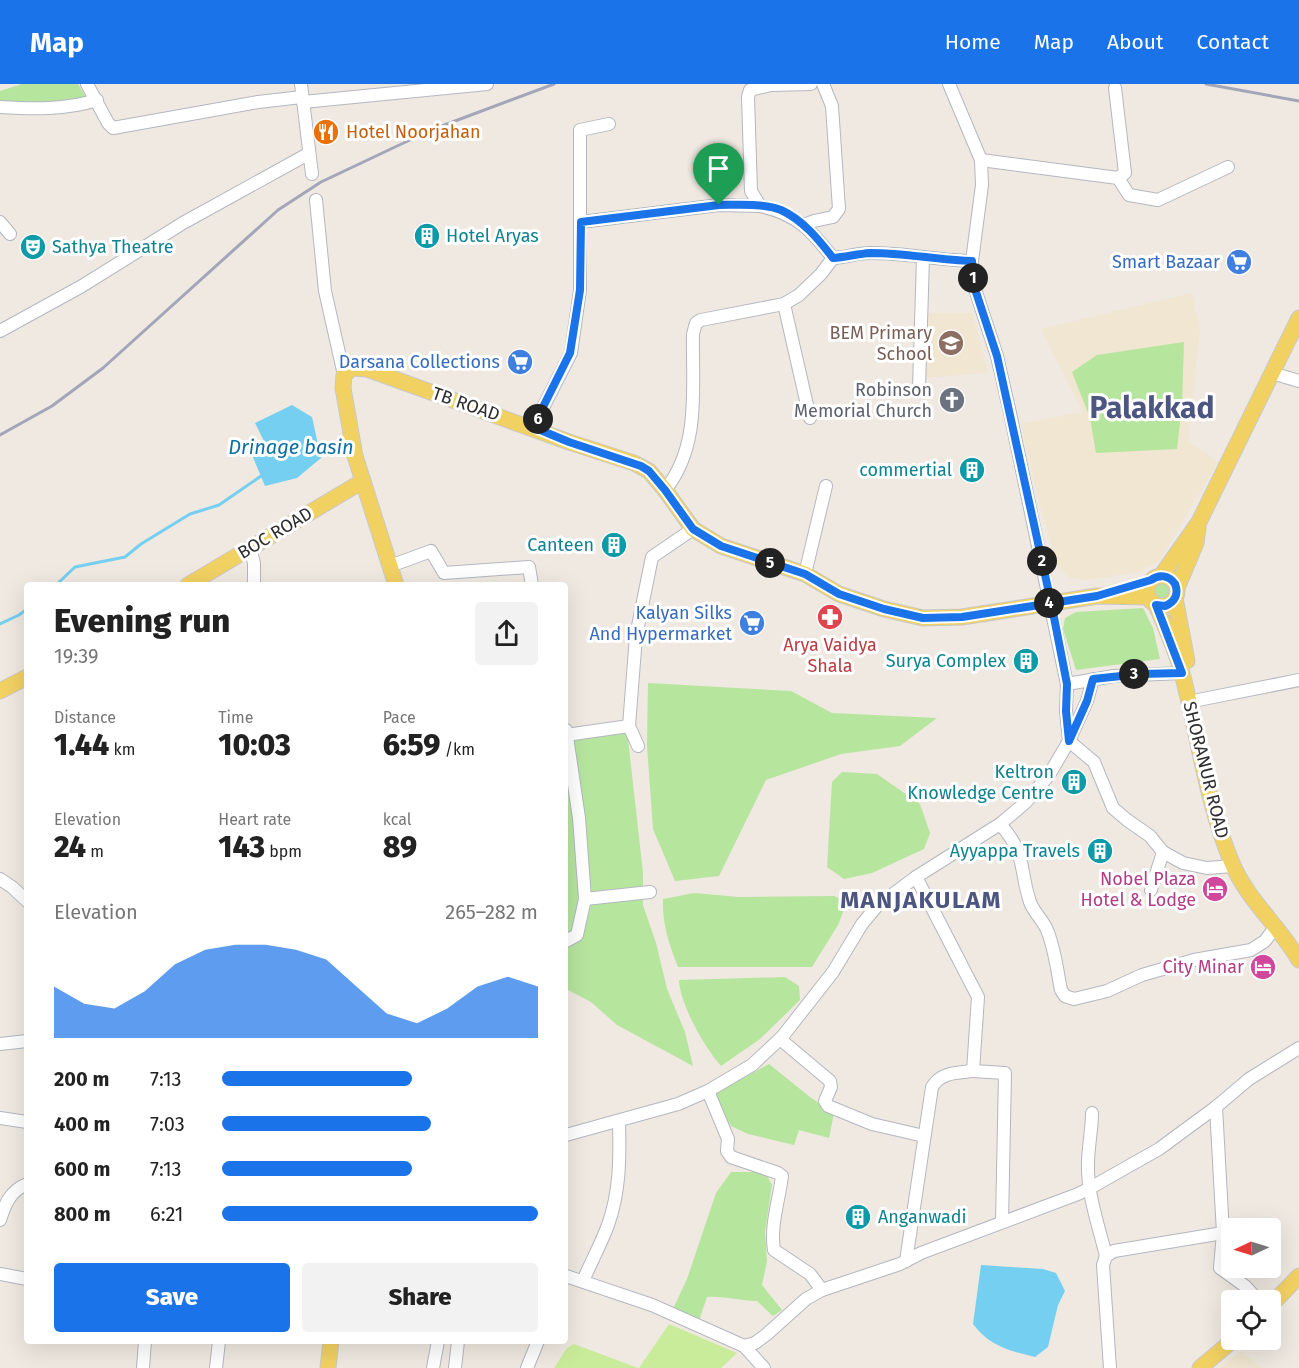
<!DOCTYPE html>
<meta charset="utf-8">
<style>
:root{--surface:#fff;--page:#f2f2f2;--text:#222;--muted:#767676;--accent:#1a73e8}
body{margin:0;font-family:"Fira Sans",sans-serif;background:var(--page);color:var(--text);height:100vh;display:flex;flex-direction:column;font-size:22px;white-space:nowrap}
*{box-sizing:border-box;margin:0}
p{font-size:20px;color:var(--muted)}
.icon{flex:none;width:33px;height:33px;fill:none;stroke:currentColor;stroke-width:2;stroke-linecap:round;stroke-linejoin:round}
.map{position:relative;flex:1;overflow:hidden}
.panel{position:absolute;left:24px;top:498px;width:544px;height:762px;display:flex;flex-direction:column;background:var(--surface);border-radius:6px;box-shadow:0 6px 24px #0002}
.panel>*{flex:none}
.needle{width:39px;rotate:266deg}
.buttons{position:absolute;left:1221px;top:1134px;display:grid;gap:12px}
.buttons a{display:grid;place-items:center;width:60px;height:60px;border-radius:6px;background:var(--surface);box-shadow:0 6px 24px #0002;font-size:30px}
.pin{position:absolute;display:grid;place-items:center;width:51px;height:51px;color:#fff;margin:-62px -26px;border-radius:50% 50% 50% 0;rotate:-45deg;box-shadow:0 0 6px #0007}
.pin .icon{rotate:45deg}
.km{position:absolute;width:30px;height:30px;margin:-15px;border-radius:50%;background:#222;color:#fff;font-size:16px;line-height:30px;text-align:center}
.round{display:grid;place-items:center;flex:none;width:63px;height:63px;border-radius:6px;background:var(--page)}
.summary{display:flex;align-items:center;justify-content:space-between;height:102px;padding:0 30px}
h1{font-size:33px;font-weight:800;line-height:45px}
.figures{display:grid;grid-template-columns:repeat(3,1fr);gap:9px;height:102px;padding:6px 30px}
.figures div{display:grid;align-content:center}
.figures b{font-size:30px;font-weight:800}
.figures small{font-size:16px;font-weight:400}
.figures p{font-size:16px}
.chart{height:168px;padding:12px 30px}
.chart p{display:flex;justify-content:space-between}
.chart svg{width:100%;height:108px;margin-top:6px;fill:var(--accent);opacity:.7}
.button{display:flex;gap:12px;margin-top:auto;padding:12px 30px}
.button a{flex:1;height:69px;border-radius:6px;background:var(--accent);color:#fff;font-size:24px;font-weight:800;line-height:69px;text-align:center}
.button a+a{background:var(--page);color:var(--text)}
ul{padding:0 30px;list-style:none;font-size:20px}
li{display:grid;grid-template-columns:96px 72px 1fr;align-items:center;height:45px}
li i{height:15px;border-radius:8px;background:var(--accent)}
header{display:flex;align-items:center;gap:36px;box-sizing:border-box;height:84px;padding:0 30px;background:var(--accent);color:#fff}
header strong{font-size:28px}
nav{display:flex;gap:33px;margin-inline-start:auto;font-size:21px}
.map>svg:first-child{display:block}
</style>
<header>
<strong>Map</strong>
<nav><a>Home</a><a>Map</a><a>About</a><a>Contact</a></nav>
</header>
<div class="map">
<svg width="1299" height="1284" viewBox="0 0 1299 1284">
<rect width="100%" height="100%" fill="#efe9e1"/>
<g fill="#f0e6d1">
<polygon points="1192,209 1200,246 1188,357 1218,378 1159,477 1139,488 1086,496 1070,494 1058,482 1040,422 1021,340 1083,328 1041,245"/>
<polygon points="922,229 972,229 988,289 922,294"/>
<polygon points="1241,1267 1262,1284 1219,1284"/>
</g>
<g fill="#b6e59e">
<polygon points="22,0 78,0 87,15 40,20 20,18 0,19 0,7"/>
<polygon points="1184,258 1182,321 1177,365 1096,369 1090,334 1072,288 1097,271"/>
<circle cx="1162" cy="507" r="9"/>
<polygon points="1143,524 1153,544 1160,575 1076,586 1063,545 1065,534 1076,528"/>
<polygon points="648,599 791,607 832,629 937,634 900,662 841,670 766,696 719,792 675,797 653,745 647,662"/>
<polygon points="627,646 643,789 643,821 656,859 667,905 685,948 693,982 617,941 591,918 566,905 566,647"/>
<polygon points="842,688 877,690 920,720 930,749 924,765 872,789 844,795 827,783 832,698"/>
<path d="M 694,809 L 739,813 L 834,812 L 847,818 L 838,841 L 812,883 L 678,883 C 669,860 662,840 663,815 Z"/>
<path d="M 785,893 L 799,902 L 800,916 L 760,955 L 721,982 C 705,964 680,921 679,896 Z"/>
<polygon points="769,980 810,1013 834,1029 829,1054 799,1046 794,1061 748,1050 731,1042 713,1010"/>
<path d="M 731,1088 L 765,1088 L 772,1101 L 765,1148 L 767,1177 L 762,1201 L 782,1226 L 773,1232 L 757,1217 C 740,1217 724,1212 707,1213 L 699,1237 L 673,1225 L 687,1195 L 716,1109 Z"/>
</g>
<g fill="#c9ec9a">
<polygon points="669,1240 737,1269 721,1284 639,1284"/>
<polygon points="574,1260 638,1284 554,1284 567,1264"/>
</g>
<g fill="#75cff0">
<polygon points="292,321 312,333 321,374 297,394 265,402 252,371 264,357 255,339"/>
<path d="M 981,1181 L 1043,1185 L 1056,1189 L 1065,1207 L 1058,1221 L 1048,1263 L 1035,1273 C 1010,1267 989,1262 973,1240 Z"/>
</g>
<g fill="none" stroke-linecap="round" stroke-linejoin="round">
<g stroke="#75cff0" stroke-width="3">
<polyline points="56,501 75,483 125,473 141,460 190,430 219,421 261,392"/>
<polyline points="0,540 19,531 27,525"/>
</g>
<g stroke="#b4b7c1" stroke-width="14">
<g id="minor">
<polyline points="87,0 108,39 113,44 258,18 302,13"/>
<polyline points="301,0 312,90"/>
<path d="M 811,0 L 771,1 L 750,6 L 748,13 L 751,107 L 760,122 C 797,130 811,146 833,174"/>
<polyline points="949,0 981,76 982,101 972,177 973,199 997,272 1010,329 1067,600 1066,627 1069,657 1094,678 1113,724 1127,736 1150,752 1163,768 1183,779 1207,784 1233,782"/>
<polyline points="1115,4 1125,89 1118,94"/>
<polyline points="303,18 487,0"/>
<path d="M 0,23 C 33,25 65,26 97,16"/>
<polyline points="981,76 1118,94 1129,111 1158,116 1228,83"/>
<polyline points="316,116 325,207 344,291"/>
<polyline points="0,138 10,150"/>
<polyline points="581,138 719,121 760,122"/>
<polyline points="804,141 814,137 833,133 839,125 832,22 823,0"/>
<polyline points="784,220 810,334"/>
<polyline points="0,247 82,202 183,139 308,70"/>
<polyline points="1272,289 1299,297"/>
<polyline points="919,303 923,174"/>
<polyline points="533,343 571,269 580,206 580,46 609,40"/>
<path d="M 665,406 C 701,362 692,303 693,250 L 696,239 L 701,236 L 784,220 L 799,211 L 821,190 L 833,174 C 846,173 858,169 870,169 C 905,169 938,176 972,177"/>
<polyline points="250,464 254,479 254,501"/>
<polyline points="390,482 431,467 444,489 529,483 532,501"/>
<polyline points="805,490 826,402"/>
<polyline points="1067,600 1114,592 1182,589"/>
<polyline points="1188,618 1299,596"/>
<polyline points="566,646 579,734 585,815 577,851 566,857"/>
<polyline points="566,651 629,642"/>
<polyline points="638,662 629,642 636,552 652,473 693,445"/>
<path d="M 1000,740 C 1027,770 1019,785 1030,818 C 1034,829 1043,836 1047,846 C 1055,865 1057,886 1061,906 L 1065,912 L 1074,915 L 1107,907 L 1142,891 L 1194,876 L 1251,866 L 1265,857 L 1276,842"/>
<polyline points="916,793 978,913 973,987 1005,989 1002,1138"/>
<polyline points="0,795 12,803 27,817"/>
<polyline points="1151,806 1163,768"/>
<polyline points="585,815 650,808"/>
<polyline points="780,955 830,997 831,1003 825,1017 828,1022 872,1040 924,1052"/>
<polyline points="0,960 27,957"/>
<path d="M 708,1007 L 728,1055 L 727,1067 L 731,1073 L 778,1089 L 782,1092 C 779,1117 770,1141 774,1166 L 810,1190 L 822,1206"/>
<path d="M 1092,1029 C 1092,1046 1088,1063 1088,1080 C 1087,1110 1099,1143 1106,1172"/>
<polyline points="0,1034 27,1038"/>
<polyline points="566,1051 678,1020 708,1007 752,981 782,953 833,888 862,840 877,822 916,793 1000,740 1025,719 1049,691 1069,657 1087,617 1093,595"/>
<path d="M 0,1136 C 5,1120 10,1107 27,1100"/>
<polyline points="1223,1149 1220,1184 1245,1202 1258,1216"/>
<path d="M 906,1177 L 932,1003 C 941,988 957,989 973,987"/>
<polyline points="0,1190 27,1195"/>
<polyline points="566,1192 652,1221 744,1262"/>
<path d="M 583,1197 C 591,1178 601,1160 608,1141 C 620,1108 620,1073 619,1038"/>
<polyline points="143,1284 145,1257"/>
<polyline points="216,1284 219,1257"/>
<polyline points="433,1284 438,1257"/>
<polyline points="455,1284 458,1257"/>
<polyline points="527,1284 538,1257"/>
<polyline points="764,1284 744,1262 755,1259 767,1250 806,1215 822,1206 900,1180 921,1169 1078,1110 1090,1104 1159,1065 1216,1023 1249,995 1299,964"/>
<polyline points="1110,1284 1103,1181 1106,1172 1114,1167 1223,1149 1216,1023"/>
</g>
</g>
<g stroke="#c9c9c9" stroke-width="17">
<g id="major">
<circle cx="1162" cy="507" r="15"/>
<polyline points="1161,492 1199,438 1299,234"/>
<polyline points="188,501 363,397"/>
<polyline points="396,501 355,372 343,304 344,291 352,284 367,285 569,358 634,379 649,387 665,406 693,445 721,462 805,490 839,510 884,525 923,534 962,533 1097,512 1148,513"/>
<polyline points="1177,504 1196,459 1198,444"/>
<polyline points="1175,514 1187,577"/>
<path d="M 1156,521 C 1166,544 1176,566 1182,589 C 1198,650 1207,721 1232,779 C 1246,814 1280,843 1299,876"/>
<polyline points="0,607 27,593"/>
<polyline points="1270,1222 1299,1192"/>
<polyline points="328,1284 331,1257"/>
<polyline points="1200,1284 1233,1256"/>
</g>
</g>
<use href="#minor" stroke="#fff" stroke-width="12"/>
<use href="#major" stroke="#f2d163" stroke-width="15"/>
<g stroke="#a3a6b8" stroke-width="3">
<polyline points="1206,0 1299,17"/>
<polyline points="0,351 52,322 103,284 278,126 321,98 431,46 554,0"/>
</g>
</g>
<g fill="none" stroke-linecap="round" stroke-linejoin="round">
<g stroke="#fff" stroke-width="12">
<path id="route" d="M 719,121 C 738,121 763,119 781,126 C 803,136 819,156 833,174 C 845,173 858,170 870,169 C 905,169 938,176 972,177 L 973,199 L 997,272 L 1051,518 L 1067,600 L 1066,627 L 1069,657 L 1087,617 L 1093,595 L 1140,590 L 1182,589 L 1156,521 L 1165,522 C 1175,518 1179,510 1175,500 C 1169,491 1159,490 1151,496 L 1097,512 L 962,533 L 923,534 L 884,525 L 839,510 L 805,490 L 721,462 L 693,445 L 665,406 L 649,387 L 641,382 L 569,358 L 533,343 L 570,269 L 580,206 L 581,138 L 719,121"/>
</g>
<use href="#route" stroke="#1a73e8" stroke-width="8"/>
</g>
<defs>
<g id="restaurant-disc" transform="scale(1.35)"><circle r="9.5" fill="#e8710a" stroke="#fff"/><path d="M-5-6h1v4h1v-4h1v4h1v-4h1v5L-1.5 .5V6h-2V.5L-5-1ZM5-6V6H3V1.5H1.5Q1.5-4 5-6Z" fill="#fff"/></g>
<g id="building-disc" transform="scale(1.35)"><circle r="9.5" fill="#0f9aa8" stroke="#fff"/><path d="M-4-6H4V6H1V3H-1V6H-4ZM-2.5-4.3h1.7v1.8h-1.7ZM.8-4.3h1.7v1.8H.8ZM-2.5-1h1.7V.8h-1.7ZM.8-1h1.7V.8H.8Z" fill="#fff"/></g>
<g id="theatre-disc" transform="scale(1.35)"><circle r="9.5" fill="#0f9aa8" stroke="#fff"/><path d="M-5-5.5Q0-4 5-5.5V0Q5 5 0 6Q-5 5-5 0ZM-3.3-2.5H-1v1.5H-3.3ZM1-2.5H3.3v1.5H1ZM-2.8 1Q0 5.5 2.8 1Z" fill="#fff"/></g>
<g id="supermarket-disc" transform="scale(1.35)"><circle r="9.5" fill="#3f7fe0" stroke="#fff"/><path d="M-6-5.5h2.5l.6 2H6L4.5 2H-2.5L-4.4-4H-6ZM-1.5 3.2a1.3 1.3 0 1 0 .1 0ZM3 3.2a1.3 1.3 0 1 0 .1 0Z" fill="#fff"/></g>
<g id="school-disc" transform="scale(1.35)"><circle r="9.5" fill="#8d6e63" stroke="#fff"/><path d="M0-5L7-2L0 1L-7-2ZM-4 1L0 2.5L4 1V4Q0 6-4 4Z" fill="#fff"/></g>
<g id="church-disc" transform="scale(1.35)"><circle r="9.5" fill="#6b7280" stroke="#fff"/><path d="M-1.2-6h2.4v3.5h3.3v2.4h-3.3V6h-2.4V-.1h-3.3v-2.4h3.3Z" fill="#fff"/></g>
<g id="pharmacy-disc" transform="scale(1.35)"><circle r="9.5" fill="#e0444e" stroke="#fff"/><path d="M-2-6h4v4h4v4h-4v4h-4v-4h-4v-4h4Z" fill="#fff"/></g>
<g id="hotel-disc" transform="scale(1.35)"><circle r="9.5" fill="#d1479c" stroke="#fff"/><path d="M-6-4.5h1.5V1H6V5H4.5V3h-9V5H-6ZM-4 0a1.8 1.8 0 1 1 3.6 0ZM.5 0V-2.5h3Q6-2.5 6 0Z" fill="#fff"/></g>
</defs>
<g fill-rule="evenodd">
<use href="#restaurant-disc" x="326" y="48"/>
<use href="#building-disc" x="427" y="152"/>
<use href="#theatre-disc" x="33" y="163"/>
<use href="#supermarket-disc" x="1239" y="178"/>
<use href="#school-disc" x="951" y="259"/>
<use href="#supermarket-disc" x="520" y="278"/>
<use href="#church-disc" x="952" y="316"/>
<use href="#building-disc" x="972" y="386"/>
<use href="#building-disc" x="614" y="461"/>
<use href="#pharmacy-disc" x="830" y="533"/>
<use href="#supermarket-disc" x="752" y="539"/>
<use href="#building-disc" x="1026" y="577"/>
<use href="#building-disc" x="1074" y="698"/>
<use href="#building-disc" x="1100" y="767"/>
<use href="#hotel-disc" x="1215" y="805"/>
<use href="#hotel-disc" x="1263" y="883"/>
<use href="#building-disc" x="858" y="1133"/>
</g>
<g text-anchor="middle" stroke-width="6" stroke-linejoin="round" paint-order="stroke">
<g font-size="18" fill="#c56008" stroke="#fff" text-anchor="start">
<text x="346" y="54">Hotel Noorjahan</text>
</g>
<g font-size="18" fill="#0d838f" stroke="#fff" text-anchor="end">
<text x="446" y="158" text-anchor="start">Hotel Aryas</text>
<text x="52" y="169" text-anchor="start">Sathya Theatre</text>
<text x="952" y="392">commertial</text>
<text x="594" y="467">Canteen</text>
<text x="1006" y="583">Surya Complex</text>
<text x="1054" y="694">Keltron<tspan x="1054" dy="21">Knowledge Centre</tspan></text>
<text x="1080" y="773">Ayyappa Travels</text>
<text x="878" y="1139" text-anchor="start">Anganwadi</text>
</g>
<g font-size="18" fill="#366cbe" stroke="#fff" text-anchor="end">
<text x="1220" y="184">Smart Bazaar</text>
<text x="500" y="284">Darsana Collections</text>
<text x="732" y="535">Kalyan Silks<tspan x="732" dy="21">And Hypermarket</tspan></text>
</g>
<g font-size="18" fill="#785e54" stroke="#fff" text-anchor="end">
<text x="932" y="255">BEM Primary<tspan x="932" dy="21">School</tspan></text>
</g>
<g font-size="18" fill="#5b616d" stroke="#fff" text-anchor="end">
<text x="932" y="312">Robinson<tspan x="932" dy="21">Memorial Church</tspan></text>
</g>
<g font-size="18" fill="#2e2e2e" stroke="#fff">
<text transform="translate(466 320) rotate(19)" y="6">TB ROAD</text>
<text transform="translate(275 449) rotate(-31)" y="6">BOC ROAD</text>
<text transform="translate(1206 686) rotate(76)" y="6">SHORANUR ROAD</text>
</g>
<g font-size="18" fill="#be3a42" stroke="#fff">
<text x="830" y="567">Arya Vaidya<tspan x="830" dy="21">Shala</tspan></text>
</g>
<g font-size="18" fill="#b23c85" stroke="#fff" text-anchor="end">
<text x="1196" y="801">Nobel Plaza<tspan x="1196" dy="21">Hotel &amp; Lodge</tspan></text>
<text x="1244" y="889">City Minar</text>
</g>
<g font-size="20" font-style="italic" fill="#0d6fa3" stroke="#fff">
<text x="291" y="370">Drinage basin</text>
</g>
<g font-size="24" font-weight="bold" letter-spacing="1.5" fill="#4d5680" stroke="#fff">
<text x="921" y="824">MANJAKULAM</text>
</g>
<g font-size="30" font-weight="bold" fill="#4d5680" stroke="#fff">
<text x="1152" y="334">Palakkad</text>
</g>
</g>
</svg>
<div class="buttons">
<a><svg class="needle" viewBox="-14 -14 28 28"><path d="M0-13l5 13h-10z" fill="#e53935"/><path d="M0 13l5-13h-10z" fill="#767676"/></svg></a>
<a><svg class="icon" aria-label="locate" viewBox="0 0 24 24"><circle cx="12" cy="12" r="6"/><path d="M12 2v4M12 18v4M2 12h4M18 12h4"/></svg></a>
</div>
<div class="pin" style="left:719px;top:121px;background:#1e9e55"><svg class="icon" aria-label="arrive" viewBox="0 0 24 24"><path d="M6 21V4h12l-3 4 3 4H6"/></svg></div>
<b class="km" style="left:973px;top:194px">1</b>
<b class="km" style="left:1042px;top:477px">2</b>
<b class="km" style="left:1134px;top:590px">3</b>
<b class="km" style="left:1049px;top:519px">4</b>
<b class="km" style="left:770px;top:479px">5</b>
<b class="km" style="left:538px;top:335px">6</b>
<section class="panel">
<div class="summary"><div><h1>Evening run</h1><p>19:39</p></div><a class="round"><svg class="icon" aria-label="share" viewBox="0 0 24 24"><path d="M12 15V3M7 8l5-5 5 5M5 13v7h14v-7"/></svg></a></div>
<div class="figures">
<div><p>Distance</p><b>1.44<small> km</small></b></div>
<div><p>Time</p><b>10:03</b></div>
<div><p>Pace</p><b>6:59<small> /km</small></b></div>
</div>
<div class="figures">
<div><p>Elevation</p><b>24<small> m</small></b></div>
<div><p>Heart rate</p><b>143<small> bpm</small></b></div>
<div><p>kcal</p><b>89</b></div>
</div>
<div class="chart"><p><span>Elevation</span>265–282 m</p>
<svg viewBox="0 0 160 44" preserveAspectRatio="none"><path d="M0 44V23L10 30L20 32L30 25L40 14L50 8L60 6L70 6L80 8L90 12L100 23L110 34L120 38L130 32L140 23L150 19L160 23V44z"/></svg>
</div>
<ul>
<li><b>200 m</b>7:13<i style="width:60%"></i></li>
<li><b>400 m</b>7:03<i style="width:66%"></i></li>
<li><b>600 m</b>7:13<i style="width:60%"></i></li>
<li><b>800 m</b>6:21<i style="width:100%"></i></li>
</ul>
<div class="button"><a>Save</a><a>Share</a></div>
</section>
</div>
